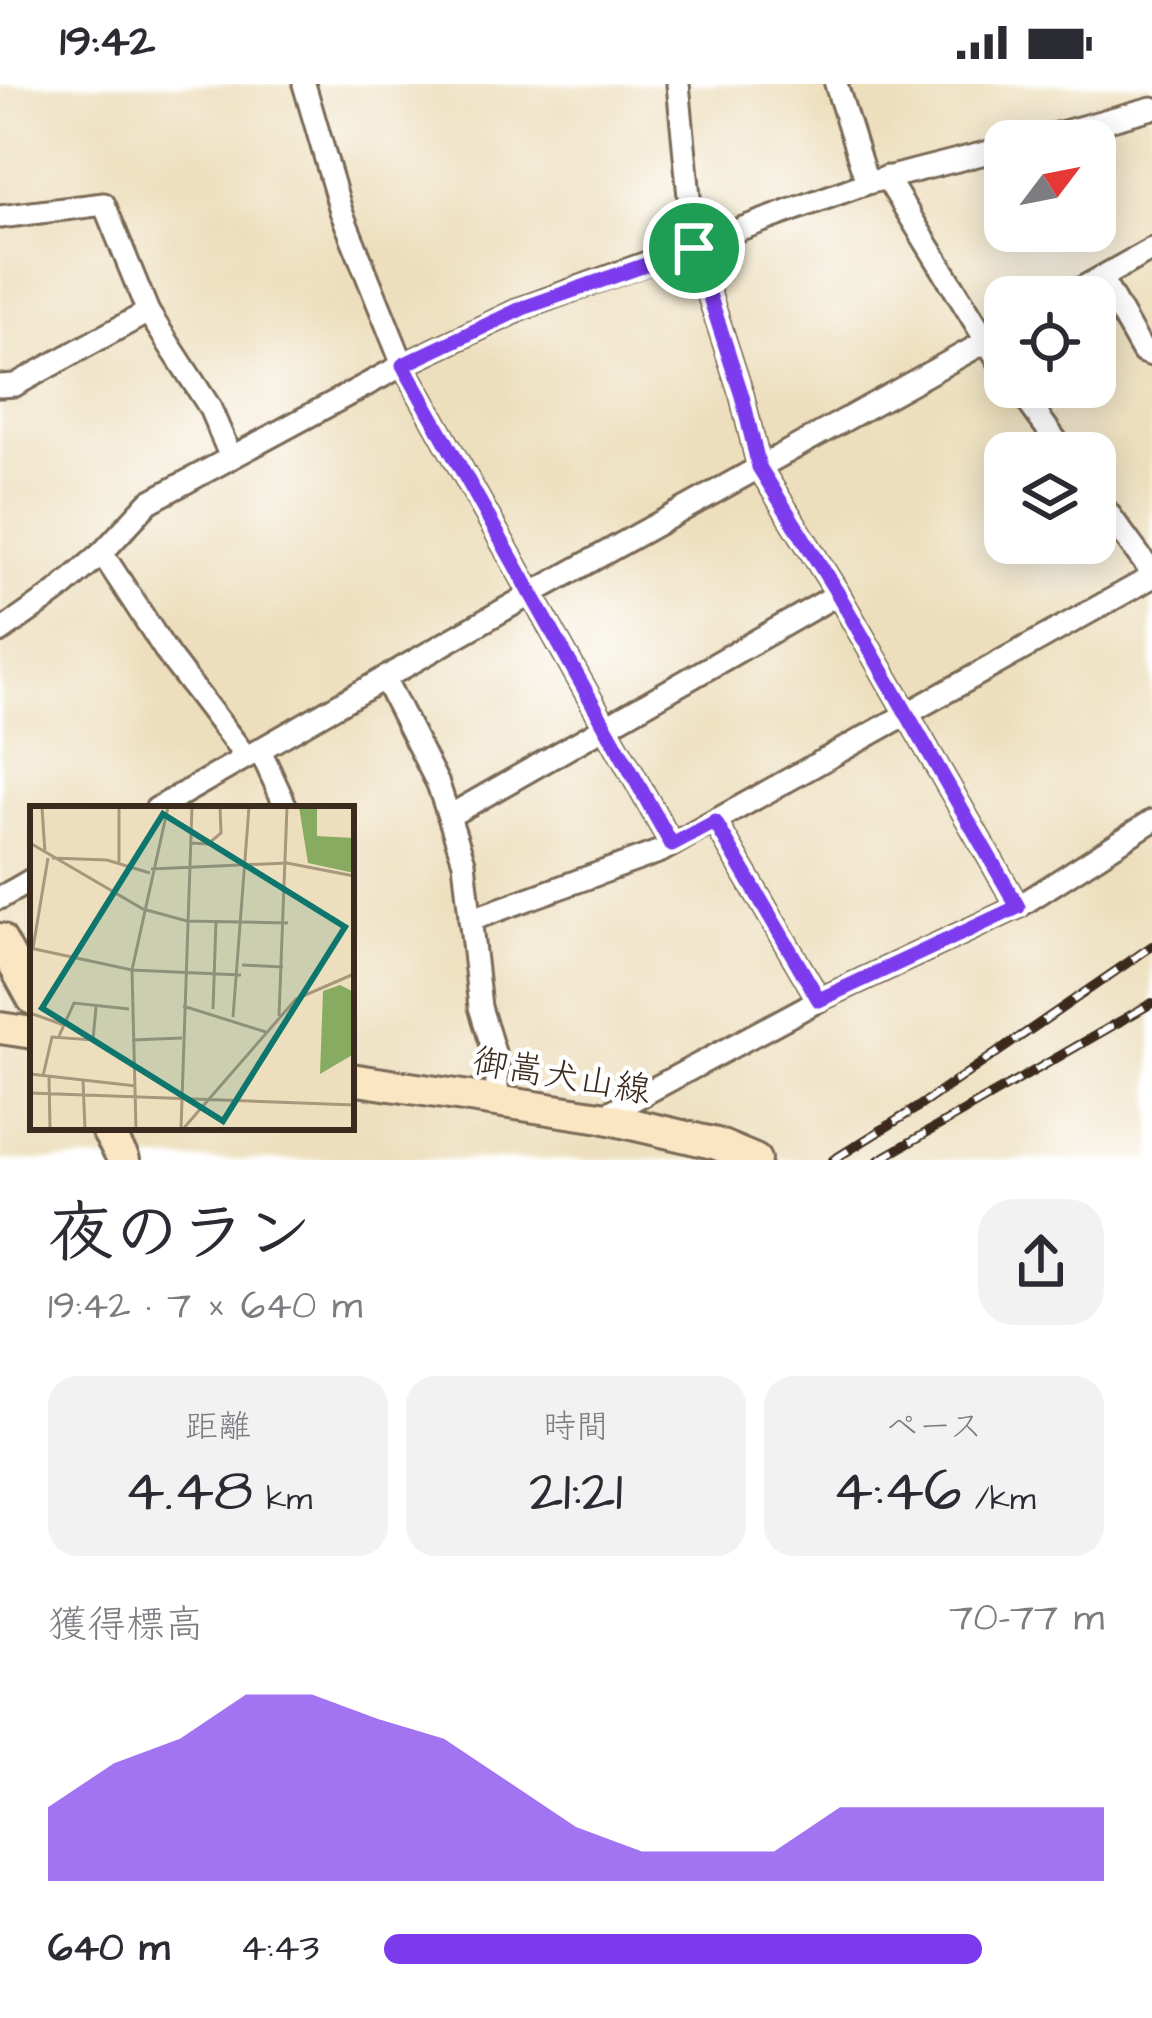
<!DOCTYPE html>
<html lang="ja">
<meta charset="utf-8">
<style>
:root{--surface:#fff;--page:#f2f2f3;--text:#2b2b33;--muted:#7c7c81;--accent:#7c3aed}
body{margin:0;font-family:"Architects Daughter","Klee One",sans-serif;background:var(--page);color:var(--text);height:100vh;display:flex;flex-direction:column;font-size:45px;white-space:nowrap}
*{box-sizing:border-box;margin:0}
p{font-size:39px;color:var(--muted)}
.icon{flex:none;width:66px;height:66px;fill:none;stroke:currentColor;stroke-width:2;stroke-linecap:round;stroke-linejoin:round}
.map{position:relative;height:1076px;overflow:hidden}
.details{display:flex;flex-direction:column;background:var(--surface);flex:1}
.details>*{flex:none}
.needle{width:78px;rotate:58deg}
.fabs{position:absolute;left:984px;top:36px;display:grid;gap:24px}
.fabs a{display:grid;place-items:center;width:132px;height:132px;border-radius:24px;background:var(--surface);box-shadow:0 6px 30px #0003;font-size:60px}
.pin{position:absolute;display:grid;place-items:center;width:102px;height:102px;color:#fff;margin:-51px;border:6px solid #fff;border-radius:50%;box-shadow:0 3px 12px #0007}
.round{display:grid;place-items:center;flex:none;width:126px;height:126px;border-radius:36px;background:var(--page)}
.summary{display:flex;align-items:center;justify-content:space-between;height:204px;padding:0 48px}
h1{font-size:66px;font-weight:600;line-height:90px}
.stats{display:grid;grid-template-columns:repeat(3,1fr);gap:18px;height:204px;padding:12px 48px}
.stats div{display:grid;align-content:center;border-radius:30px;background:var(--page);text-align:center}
.stats b{font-size:60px;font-weight:600}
.stats small{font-size:33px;font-weight:400}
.stats p{font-size:33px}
.chart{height:336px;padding:24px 48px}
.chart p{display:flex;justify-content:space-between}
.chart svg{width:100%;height:216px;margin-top:12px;fill:var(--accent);opacity:.7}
ul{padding:0 48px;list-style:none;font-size:39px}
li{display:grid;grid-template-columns:192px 144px 1fr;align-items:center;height:90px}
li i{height:30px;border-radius:15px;background:var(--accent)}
.status{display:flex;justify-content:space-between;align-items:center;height:84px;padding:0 60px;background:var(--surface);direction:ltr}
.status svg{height:33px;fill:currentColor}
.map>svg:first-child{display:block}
</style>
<div class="status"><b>19:42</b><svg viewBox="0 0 49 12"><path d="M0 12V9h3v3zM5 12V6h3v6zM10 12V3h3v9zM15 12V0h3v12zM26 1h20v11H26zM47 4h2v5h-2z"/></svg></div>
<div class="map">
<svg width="1152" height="1076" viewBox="0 0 1152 1076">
<rect width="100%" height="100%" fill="#fff"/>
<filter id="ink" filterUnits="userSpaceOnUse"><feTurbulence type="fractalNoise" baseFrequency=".00833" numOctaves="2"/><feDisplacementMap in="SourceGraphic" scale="24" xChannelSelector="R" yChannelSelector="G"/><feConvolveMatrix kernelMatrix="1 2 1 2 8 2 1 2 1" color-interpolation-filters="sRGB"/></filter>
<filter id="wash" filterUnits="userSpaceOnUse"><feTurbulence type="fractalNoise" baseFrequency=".004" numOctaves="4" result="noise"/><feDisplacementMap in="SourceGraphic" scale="48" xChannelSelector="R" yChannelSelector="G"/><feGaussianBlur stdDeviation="2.7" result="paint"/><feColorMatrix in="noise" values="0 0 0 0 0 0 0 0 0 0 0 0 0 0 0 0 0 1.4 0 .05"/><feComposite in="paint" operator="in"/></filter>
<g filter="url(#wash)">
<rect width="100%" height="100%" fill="#eddfbd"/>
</g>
<g filter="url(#ink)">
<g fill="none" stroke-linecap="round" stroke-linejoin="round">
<g stroke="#796956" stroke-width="27">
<g id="street">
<polyline points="304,0 341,127 403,281 672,761"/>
<polyline points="678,0 694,164 742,312 759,383 838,510 1018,823"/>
<polyline points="836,0 867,99"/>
<polyline points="1031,57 1152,24"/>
<polyline points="886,93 1005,287"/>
<polyline points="0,133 104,120 148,228 209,322 230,371"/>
<polyline points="1101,194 1143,268 1152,271"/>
<polyline points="1066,213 1152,165"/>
<polyline points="0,302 15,301 148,228"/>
<polyline points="1017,303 1065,369"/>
<polyline points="1095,411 1152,489"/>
<polyline points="102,469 169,572 246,673"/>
<polyline points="0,548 57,508 102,469 149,418 403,281 523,224 867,99 1005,64"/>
<polyline points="384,594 438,700 464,778 480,923 497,978 497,1017"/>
<polyline points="260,666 287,725"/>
<polyline points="156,725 533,509 1005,247"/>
<polyline points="451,731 838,510"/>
<polyline points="715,738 819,916"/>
<polyline points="0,814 33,795"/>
<polyline points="470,836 661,767 1152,493"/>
<polyline points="601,1033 819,916 1018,823 1152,737"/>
</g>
</g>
<g stroke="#796956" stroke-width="36">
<g id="secondary">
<polyline points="0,855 33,915"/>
<polyline points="0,944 33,949"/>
<polyline points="351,995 601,1033 717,1060 755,1076"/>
<polyline points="105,1043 124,1076"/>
</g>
</g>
<use href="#street" stroke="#fff" stroke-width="21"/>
<use href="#secondary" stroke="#fbe6c4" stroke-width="30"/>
<g stroke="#3b2a1e" stroke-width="10">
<g id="rail">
<polyline points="833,1076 915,1025 1152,862"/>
<polyline points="879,1076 1152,919"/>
</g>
</g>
<use href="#rail" stroke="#fff" stroke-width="6" stroke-dasharray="18" stroke-linecap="butt"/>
</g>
</g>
<g fill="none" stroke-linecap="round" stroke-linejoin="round" filter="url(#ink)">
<g stroke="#fff" stroke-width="24">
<polygon id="route" points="694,164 742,312 759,383 838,510 1018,823 819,916 715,738 672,761 403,281 523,224"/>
</g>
<use href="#route" stroke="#7c3aed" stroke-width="15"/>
</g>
<g text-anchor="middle" stroke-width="9" stroke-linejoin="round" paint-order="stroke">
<g font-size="36" fill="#3b2a1e" stroke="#fff">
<text transform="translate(562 990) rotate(10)" y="13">御嵩犬山線</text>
</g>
</g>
<g transform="translate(30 722)">
<rect width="324" height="324" fill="#eddfbd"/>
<path d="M 269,1 L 287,1 L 287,30 L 324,32 L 324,67 L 278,57 ZM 310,179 L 324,186 L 324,248 L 290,268 L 293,185 Z" fill="#87ab60"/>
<path fill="none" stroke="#a6977d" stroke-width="3" d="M 12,1 L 15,47M 0,37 L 113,103 L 157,115 L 258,117M 161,37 L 178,38 L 191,27 L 190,1M 22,52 L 77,54 L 120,67M 89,56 L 89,1M 121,63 L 257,57 L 324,70M 0,142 L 102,164 L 211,169M 3,142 L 18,52M 212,159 L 253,161M 153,200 L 236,226M 183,203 L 186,115M 0,207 L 34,219M 249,210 L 257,1M 203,211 L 219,1M 29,230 L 44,197 L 99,203M 102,234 L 152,232M 0,268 L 106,280M 13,270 L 22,231 L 63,234 L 66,201M 19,271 L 20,323M 53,275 L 55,323M 0,287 L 324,299M 106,323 L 102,164 L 138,1M 151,323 L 162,1M 153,323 L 266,193 L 324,168"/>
<path fill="#0f766e" fill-opacity="0.15" stroke="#0f766e" stroke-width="6" d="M 133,8 L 315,121 L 193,315 L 12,202 Z"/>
<rect width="324" height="324" fill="none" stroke="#3b2a1e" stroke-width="6"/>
</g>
</svg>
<div class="fabs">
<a><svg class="needle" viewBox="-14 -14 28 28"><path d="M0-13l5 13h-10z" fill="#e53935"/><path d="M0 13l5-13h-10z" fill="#7c7c81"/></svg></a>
<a><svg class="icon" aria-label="locate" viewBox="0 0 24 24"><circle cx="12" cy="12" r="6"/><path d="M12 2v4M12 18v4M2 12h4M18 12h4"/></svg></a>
<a><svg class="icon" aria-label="layers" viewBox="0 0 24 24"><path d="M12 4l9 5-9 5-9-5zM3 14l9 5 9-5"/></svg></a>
</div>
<div class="pin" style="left:694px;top:164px;background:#1e9e55"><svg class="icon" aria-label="arrive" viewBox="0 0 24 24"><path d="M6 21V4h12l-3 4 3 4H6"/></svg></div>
</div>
<section class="details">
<div class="summary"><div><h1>夜のラン</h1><p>19:42 · 7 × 640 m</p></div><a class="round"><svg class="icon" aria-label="share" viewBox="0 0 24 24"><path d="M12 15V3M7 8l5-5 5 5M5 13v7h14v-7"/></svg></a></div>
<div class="stats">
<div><p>距離</p><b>4.48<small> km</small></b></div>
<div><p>時間</p><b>21:21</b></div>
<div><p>ペース</p><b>4:46<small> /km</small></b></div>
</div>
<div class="chart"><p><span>獲得標高</span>70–77 m</p>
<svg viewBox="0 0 160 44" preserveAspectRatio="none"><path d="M0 44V29L10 20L20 15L30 6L40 6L50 11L60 15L70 24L80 33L90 38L100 38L110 38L120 29L130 29L140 29L150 29L160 29V44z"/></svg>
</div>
<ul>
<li><b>640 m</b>4:43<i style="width:83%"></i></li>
</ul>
</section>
